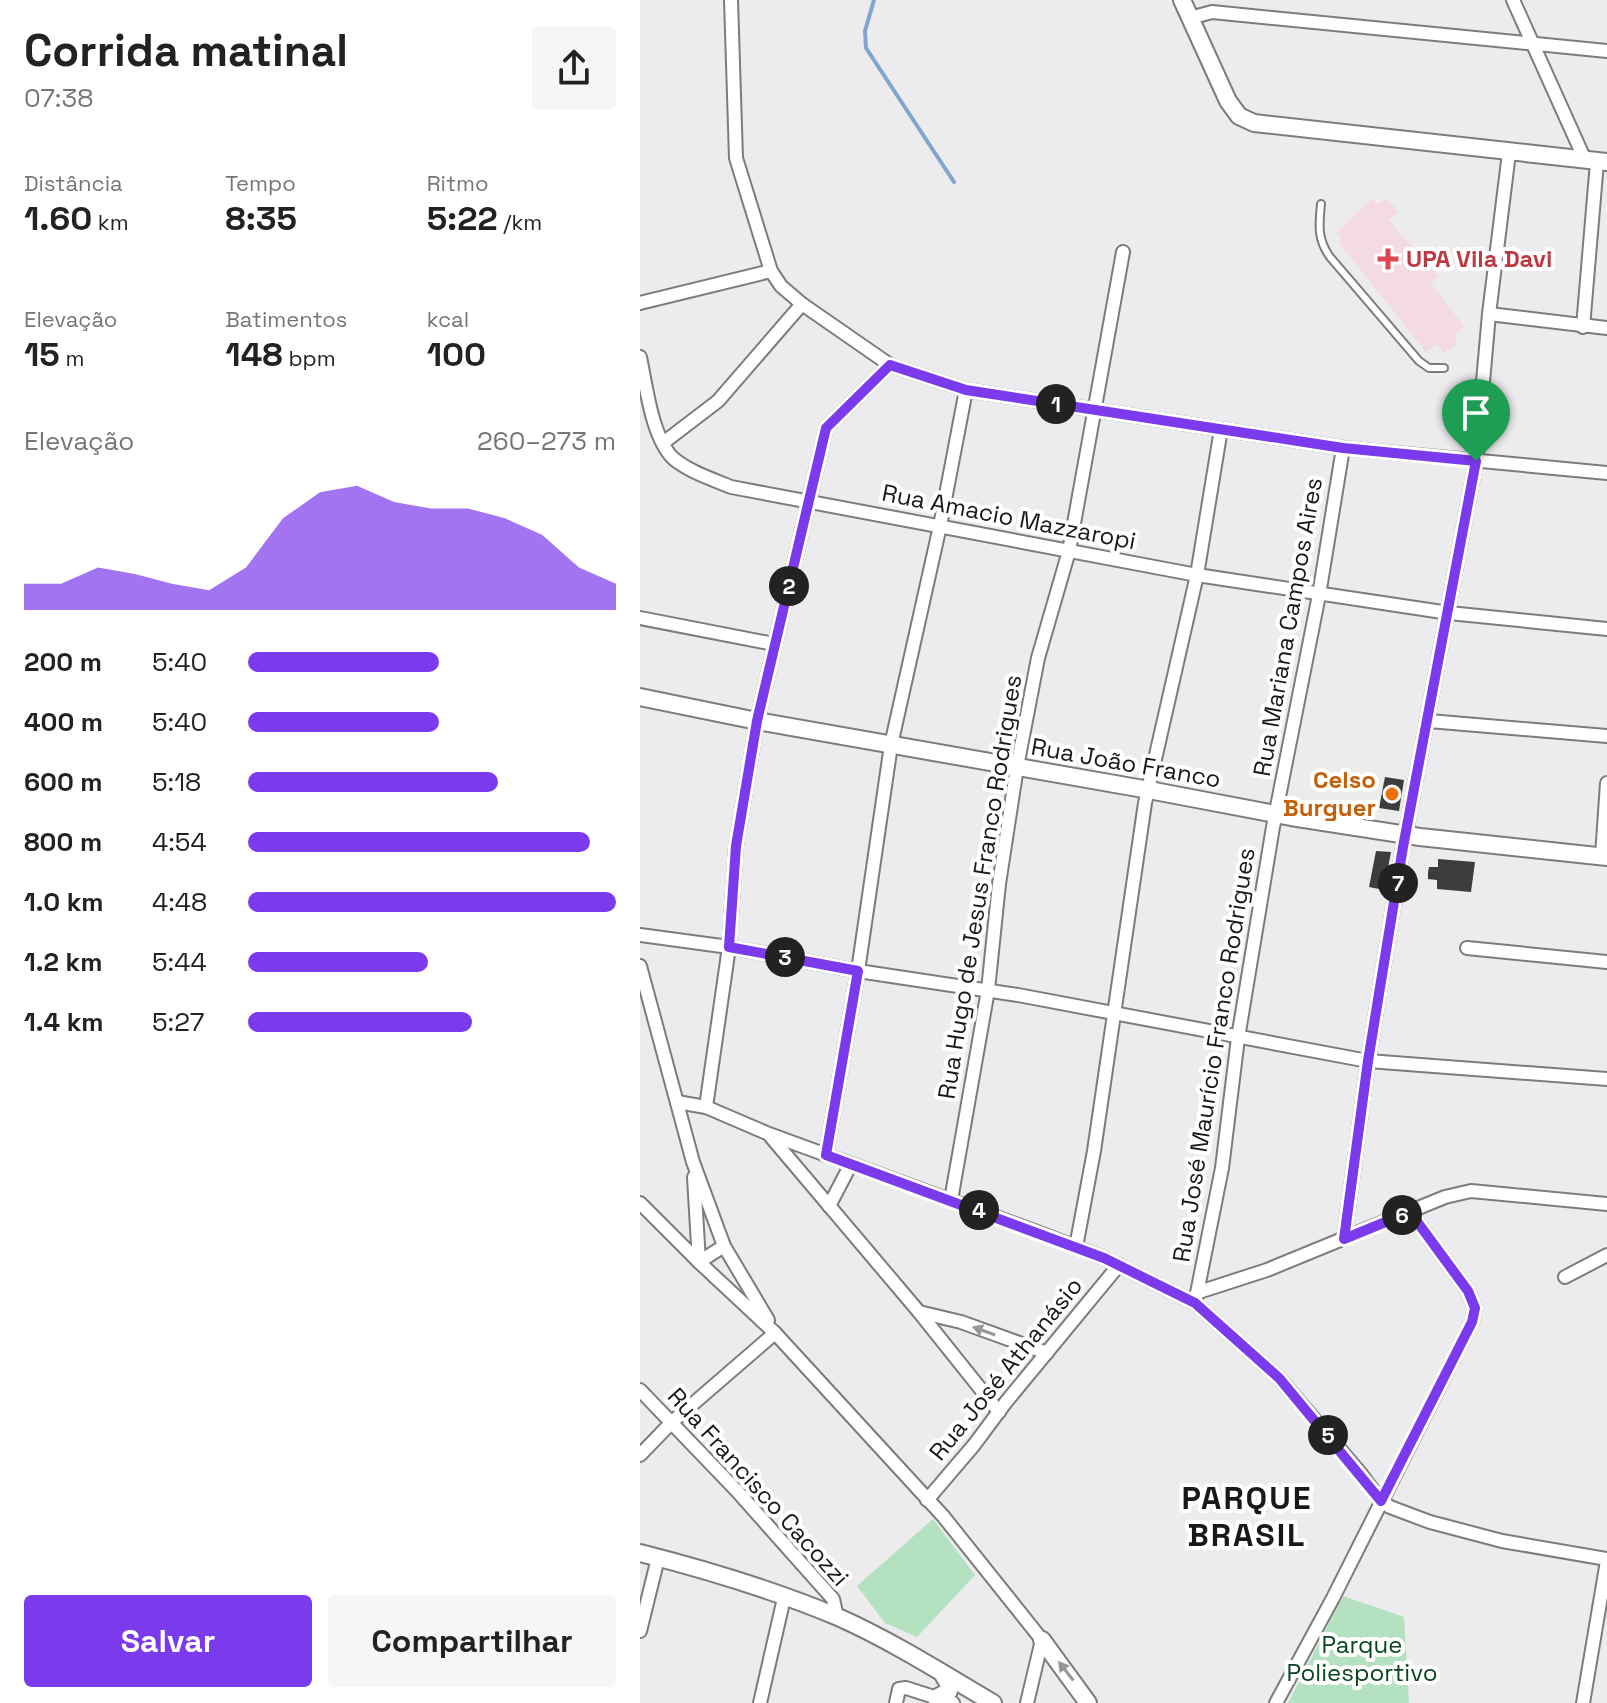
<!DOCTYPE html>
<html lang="pt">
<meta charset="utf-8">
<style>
:root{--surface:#fff;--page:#f6f6f6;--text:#222;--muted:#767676;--accent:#7c3aed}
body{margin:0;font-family:"Space Grotesk",sans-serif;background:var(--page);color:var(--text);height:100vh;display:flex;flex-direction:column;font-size:30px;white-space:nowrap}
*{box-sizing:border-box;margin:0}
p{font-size:26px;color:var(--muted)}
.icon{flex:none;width:44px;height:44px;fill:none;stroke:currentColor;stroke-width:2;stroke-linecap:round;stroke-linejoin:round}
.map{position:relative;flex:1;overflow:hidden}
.details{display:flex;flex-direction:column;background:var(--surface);width:640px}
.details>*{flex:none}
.pin{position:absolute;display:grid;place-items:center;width:68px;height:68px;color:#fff;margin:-82px -34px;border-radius:50% 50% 50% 0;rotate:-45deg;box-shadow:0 0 8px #0007}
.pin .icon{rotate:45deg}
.km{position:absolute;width:40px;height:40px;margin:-20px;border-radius:50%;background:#222;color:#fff;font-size:22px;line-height:40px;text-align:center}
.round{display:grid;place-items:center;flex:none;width:84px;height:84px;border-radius:8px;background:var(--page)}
.overview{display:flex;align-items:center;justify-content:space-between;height:136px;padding:0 24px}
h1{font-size:44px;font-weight:700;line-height:60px}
.metrics{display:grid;grid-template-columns:repeat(3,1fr);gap:12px;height:136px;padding:8px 24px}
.metrics div{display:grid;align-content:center}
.metrics b{font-size:34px;font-weight:700}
.metrics small{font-size:22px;font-weight:400}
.metrics p{font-size:22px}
.chart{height:224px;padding:16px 24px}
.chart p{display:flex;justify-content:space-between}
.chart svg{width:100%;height:144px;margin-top:8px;fill:var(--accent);opacity:.7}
.button{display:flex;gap:16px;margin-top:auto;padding:16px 24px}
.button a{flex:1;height:92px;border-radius:8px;background:var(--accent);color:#fff;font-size:32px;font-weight:700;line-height:92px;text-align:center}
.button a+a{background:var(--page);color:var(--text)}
ul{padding:0 24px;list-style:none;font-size:26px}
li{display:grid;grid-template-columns:128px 96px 1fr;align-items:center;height:60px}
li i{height:20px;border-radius:10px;background:var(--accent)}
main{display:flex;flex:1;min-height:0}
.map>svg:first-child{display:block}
</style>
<main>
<section class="details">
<div class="overview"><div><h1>Corrida matinal</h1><p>07:38</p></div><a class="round"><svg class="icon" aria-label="share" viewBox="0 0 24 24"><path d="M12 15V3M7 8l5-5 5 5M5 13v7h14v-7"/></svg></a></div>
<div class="metrics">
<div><p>Distância</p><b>1.60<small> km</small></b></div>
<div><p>Tempo</p><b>8:35</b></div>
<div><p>Ritmo</p><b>5:22<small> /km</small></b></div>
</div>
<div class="metrics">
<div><p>Elevação</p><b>15<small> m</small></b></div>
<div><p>Batimentos</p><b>148<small> bpm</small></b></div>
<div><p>kcal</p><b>100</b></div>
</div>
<div class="chart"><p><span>Elevação</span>260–273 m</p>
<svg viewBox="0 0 160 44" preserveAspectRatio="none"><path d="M0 44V36L10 36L20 31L30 33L40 36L50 38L60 31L70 16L80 8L90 6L100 11L110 13L120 13L130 16L140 21L150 31L160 36V44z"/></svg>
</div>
<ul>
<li><b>200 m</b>5:40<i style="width:52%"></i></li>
<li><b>400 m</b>5:40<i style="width:52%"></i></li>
<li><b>600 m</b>5:18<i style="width:68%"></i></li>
<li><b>800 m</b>4:54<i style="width:93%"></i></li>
<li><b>1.0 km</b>4:48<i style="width:100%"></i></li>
<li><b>1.2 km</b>5:44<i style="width:49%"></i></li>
<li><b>1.4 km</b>5:27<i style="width:61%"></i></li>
</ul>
<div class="button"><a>Salvar</a><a>Compartilhar</a></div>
</section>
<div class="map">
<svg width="967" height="1703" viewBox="0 0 967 1703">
<rect width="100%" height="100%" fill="#ececef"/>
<polygon fill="#f4dae3" points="747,198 759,212 748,220 799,276 790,282 824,326 814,336 818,344 804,353 797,344 786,352 699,243 701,239 696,233 713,216 732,199 738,204"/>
<g fill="#b4e2c1">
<polygon points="293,1519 335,1575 277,1637 245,1623 217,1586"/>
<polygon points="703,1596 764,1617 769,1703 648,1703"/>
</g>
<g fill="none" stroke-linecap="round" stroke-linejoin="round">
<polyline stroke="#82a5cf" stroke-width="4" points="234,0 225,31 226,48 314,182"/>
</g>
<g fill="#3e3b3c">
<polygon points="745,777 764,780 759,811 739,808"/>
<polygon points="736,851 751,852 744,890 729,887"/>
<polygon points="798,859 835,862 831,892 797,889 797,880 788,879 788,872 789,867 798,867"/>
</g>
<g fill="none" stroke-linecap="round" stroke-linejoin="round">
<g stroke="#7c7c7e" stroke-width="10">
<path id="lane" d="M 681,204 C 679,225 677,239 690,257 L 779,361 L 789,368 L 804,368"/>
</g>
<g stroke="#7c7c7e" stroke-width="16">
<g id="street">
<polyline points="91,0 96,158 131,271 141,286 162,304 250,365 326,390 703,448 967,473"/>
<polyline points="873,0 945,160"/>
<polyline points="550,18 572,12 967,51"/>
<polyline points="0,303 131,271"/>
<polyline points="849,314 967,328"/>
<polyline points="943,327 957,162"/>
<path d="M 0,357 C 6,385 12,439 34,459 C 50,472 72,479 91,487 L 557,575 L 809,613 L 967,629"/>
<polyline points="23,443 78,401 162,304"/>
<polyline points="0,618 134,644"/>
<polyline points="789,721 967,736"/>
<polyline points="962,856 967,783"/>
<polyline points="0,935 89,947 218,971 378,995 728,1061 967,1079"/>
<polyline points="827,948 967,962"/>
<polyline points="0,966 53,1162 84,1246 128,1320"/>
<polyline points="37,1102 66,1107 129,1134 397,1232 464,1258 555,1303 639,1378 721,1474 741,1501 750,1507 790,1522 862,1541 967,1559"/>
<polyline points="66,1107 89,947 96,846 117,721 186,428 250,365"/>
<polyline points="131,1137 279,1312 359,1412"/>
<polyline points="186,1155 218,971 251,745 300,526 326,390"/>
<polyline points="54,1177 59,1262"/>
<polyline points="311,1200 348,990 359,884 377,767 398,658 429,551 483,252"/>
<polyline points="0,1203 59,1262 135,1333 303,1516 402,1640 387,1703"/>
<polyline points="189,1206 211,1164"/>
<polyline points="704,1239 728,1061 763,847 836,461 849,314 869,153"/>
<polyline points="436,1247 454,1151 505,803 557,575 581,429"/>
<polyline points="59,1262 84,1246"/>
<polyline points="925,1277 967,1255"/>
<polyline points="559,1292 627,1270 805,1197 831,1191 967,1204"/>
<polyline points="555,1303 582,1168 598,1038 633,827 679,595 703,448"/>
<polyline points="279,1312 321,1322 407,1353"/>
<polyline points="0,1390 97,1491 193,1599 197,1617"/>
<polyline points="0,1455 32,1422 135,1333"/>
<polyline points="287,1500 334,1445 366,1402 479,1265"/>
<polyline points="0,1631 18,1558"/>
<polyline points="120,1703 144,1598"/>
<polyline points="256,1703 259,1689 266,1688 313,1703"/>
<polyline points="636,1703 693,1598 832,1322 835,1308 828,1291 770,1212"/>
<polyline points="943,1703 967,1561"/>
</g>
</g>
<g stroke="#7c7c7e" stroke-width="20">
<g id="secondary">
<polyline points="542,0 588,101 599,116 614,123 967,162"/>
<polyline points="0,697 117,721 509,790 651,817 780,837 967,857"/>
<path d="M 0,1553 C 67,1570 134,1590 198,1617 C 252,1641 302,1673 353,1703"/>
<polyline points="402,1640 448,1703"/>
<polyline points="296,1698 309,1691 309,1685 302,1673"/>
</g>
</g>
<use href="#lane" stroke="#fff" stroke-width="6"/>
<use href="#street" stroke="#fff" stroke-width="12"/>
<use href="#secondary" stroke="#fff" stroke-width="16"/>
</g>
<defs><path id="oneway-solid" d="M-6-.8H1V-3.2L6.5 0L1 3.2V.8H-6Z" transform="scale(2)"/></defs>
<g fill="#989898">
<use href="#oneway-solid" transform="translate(344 1331) rotate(-160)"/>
<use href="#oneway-solid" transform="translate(426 1671) rotate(-128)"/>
</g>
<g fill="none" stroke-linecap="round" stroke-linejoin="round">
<g stroke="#fff" stroke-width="16">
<polygon id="route" points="250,365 326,390 703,448 836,461 763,847 728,1061 704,1239 770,1212 828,1291 835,1308 832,1322 741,1501 639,1378 555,1303 464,1258 186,1155 218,971 89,947 96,846 117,721 186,428"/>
</g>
<use href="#route" stroke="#7c3aed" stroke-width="10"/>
</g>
<path fill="#e0444e" stroke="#fff" stroke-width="3" d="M744 247h8v8h8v8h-8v8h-8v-8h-8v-8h8z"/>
<circle fill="#e8710a" stroke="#fff" stroke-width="3" cx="752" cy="794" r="8"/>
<g text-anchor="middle" stroke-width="8" stroke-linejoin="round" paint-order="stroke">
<g font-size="24" font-weight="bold" fill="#be3a42" stroke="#fff" text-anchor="start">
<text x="766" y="267">UPA Vila Davi</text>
</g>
<g font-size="24" fill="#19191a" stroke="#fff">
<text transform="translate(369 517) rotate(11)" y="8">Rua Amacio Mazzaropi</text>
<text transform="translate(648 627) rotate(-80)" y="8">Rua Mariana Campos Aires</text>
<text transform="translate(486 763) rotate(10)" y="8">Rua João Franco</text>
<text transform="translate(340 887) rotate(-81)" y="8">Rua Hugo de Jesus Franco Rodrigues</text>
<text transform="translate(574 1055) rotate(-81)" y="8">Rua José Maurício Franco Rodrigues</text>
<text transform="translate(366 1369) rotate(-51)" y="8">Rua José Athanásio</text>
<text transform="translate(118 1487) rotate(48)" y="8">Rua Francisco Cacozzi</text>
</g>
<g font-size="24" font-weight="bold" fill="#c56008" stroke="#fff" text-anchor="end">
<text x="736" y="788">Celso<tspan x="736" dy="28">Burguer</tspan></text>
</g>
<g font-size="24" fill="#094525" stroke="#fff">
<text x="722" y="1653">Parque<tspan x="722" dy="28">Poliesportivo</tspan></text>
</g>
<g font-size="32" font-weight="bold" letter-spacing="2" fill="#19191a" stroke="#fff">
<text x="607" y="1509">PARQUE<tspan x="607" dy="37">BRASIL</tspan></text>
</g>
</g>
</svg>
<div class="pin" style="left:836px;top:461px;background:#1e9e55"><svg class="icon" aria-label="arrive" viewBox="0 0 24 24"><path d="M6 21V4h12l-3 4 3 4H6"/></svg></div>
<b class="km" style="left:416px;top:404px">1</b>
<b class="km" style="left:149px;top:586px">2</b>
<b class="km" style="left:145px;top:957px">3</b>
<b class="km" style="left:339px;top:1210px">4</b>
<b class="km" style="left:688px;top:1435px">5</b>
<b class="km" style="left:762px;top:1215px">6</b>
<b class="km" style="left:758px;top:883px">7</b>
</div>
</main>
